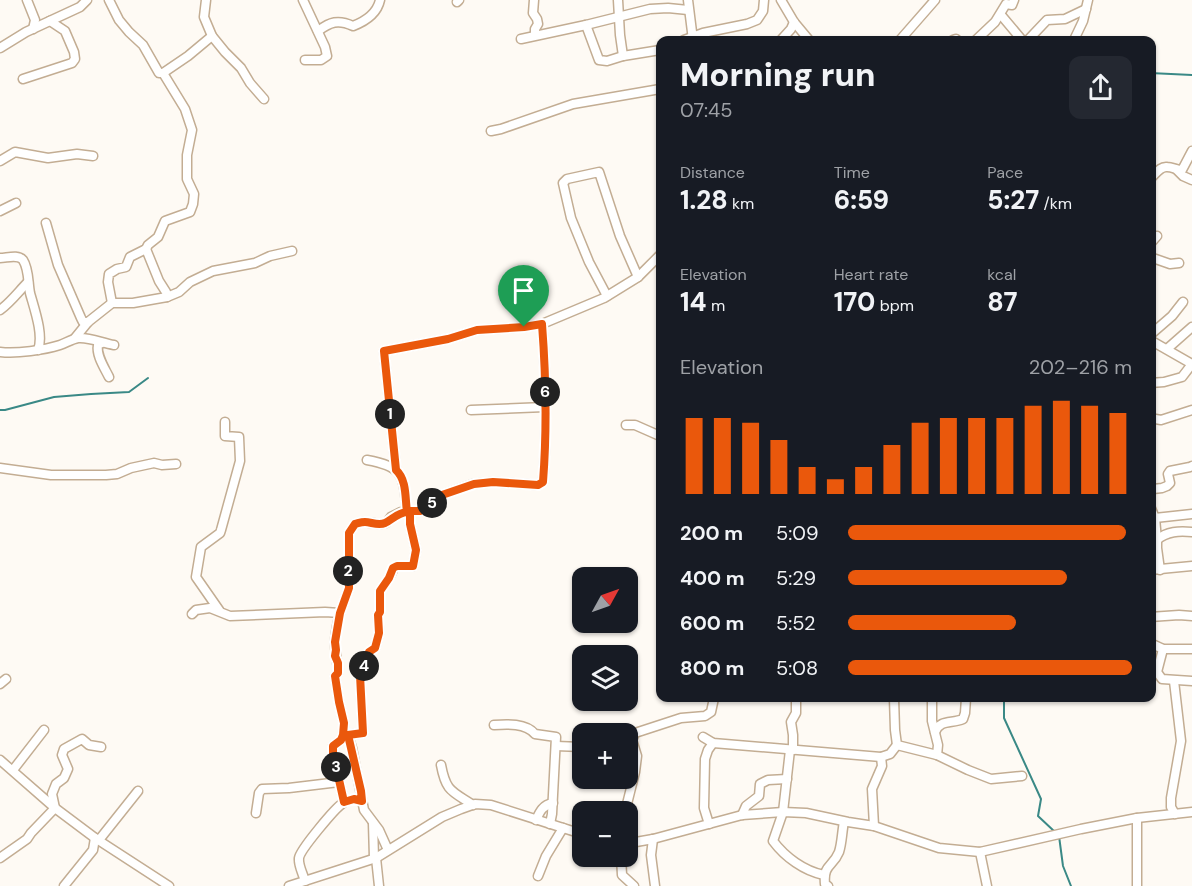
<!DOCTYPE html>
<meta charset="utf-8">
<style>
:root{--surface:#171b24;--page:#242831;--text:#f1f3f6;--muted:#9ea1a6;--accent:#ea580c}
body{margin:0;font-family:"DM Sans",sans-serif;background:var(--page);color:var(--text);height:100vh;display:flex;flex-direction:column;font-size:22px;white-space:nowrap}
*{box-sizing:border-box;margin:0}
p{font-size:20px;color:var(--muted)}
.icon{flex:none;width:33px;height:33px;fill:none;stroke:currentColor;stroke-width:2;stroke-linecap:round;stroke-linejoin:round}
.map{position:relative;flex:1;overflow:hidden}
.side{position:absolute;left:656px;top:36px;width:500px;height:666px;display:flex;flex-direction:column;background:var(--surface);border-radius:12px;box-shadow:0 2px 4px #0004}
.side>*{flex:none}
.needle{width:39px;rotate:50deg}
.tools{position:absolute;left:572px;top:567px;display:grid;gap:12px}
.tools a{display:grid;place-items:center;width:66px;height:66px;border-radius:12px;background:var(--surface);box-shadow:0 2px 4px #0004;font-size:30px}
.pin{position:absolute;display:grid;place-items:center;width:51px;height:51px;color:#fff;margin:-62px -26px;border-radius:50% 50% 50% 0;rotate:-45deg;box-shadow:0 0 6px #0007}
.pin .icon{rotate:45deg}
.km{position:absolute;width:30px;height:30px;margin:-15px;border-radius:50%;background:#222;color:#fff;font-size:16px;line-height:30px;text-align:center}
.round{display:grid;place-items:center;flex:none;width:63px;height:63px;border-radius:12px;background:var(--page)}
.head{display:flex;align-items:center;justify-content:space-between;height:102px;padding:0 24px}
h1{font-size:33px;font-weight:800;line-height:45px}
.figures{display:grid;grid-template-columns:repeat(3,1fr);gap:9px;height:102px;padding:6px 24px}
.figures div{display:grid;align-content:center}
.figures b{font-size:26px;font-weight:800}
.figures small{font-size:16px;font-weight:400}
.figures p{font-size:16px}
.chart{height:168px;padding:12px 24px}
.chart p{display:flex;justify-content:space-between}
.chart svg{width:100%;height:108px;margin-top:6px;stroke:var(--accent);stroke-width:6}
ul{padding:0 24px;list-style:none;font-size:20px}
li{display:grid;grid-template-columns:96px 72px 1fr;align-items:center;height:45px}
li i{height:15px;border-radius:8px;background:var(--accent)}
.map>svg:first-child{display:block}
</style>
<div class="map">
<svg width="1192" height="886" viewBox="0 0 1192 886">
<rect width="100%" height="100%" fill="#fefaf4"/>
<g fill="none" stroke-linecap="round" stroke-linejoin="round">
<g stroke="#3a8986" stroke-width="2">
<polyline points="1150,73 1192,75"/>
<polyline points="0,410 5,410 54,397 91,394 129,392 148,378"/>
<polyline points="1004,698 1004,718 1041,799 1038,816 1055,832"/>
<polyline points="1059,836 1063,866 1071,886"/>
</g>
<g stroke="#c3ad93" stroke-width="11">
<g id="minor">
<polyline points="27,0 35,20 33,29"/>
<polyline points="109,0 119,20 129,32 143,45 159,73 163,73 185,109 192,130 187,155 187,179 194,194 193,204 190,212 165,221 158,237 148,245 146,249 130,257 126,267 117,269 109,274 108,282 112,303"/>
<polyline points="206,0 204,17 212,36 225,52 241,68 250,83 264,99"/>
<polyline points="303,0 325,47 327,56 321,60 305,60"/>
<polyline points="534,0 533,13 537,19 538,24 535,29 535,35"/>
<polyline points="618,0 620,35 623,56"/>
<polyline points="688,0 693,40"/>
<polyline points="781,0 794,22 809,40"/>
<polyline points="457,2 459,0"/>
<polyline points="1001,15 1022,40"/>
<polyline points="586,25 599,60 607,61 623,56 660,50"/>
<path d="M 318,31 C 330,22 338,19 353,26 C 366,21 377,14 380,0"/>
<polyline points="521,39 586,25 650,9 668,8 688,10"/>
<polyline points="684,40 703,33 747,24 757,20 763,11 764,0"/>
<polyline points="781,40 791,29 794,22"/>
<polyline points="900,40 935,0"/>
<polyline points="953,40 956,39 957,40"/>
<polyline points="976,40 995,22 1006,4 1012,5 1014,0"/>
<polyline points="1028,40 1047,20 1065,19 1086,9"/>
<polyline points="1074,40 1083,21 1088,0"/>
<polyline points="0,48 26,32 80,7 87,0"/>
<polyline points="163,73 188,56 212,36"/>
<polyline points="23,79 72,63 75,59 74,52 65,31 50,21"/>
<polyline points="491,131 501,129 573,104 660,89"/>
<polyline points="0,161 15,152 48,158 77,154 93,156"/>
<polyline points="1177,170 1183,176 1192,180"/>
<path d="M 1150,179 C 1155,175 1160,166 1167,167 C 1173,167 1176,170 1182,170 L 1192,151"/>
<polyline points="0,211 16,203"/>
<polyline points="46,223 58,265 81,318 83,322 88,322"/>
<polyline points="1150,244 1157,236"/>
<polyline points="146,249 159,281 166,292 167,297"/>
<polyline points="1150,257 1170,264 1179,263"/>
<path d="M 0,258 C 7,258 18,254 23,260 C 29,269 28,283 30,293 C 34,308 44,335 38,350"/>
<polyline points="607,296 589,262 571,218 563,183 567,179 599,172 620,236 638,277"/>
<path d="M 0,310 C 10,303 19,291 28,282"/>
<polyline points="1150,335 1172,316 1183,302"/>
<polyline points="75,338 88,322 112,303 133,303 167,297 179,292 190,282 213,271 255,263 270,256 292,251"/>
<polyline points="1150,340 1192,364"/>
<path d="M 102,343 L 98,345 C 96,355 104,367 109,377"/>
<polyline points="1167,349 1192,327"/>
<path d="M 0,352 C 17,354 44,350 60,345 C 66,343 72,339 78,338 C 90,337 102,343 114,345"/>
<polyline points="1150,383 1164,382 1182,377 1192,364"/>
<polyline points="471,410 545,407"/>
<polyline points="1150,418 1161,420 1192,410"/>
<polyline points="626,425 635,425 660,436"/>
<path d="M 367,460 C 406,467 403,477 407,512"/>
<polyline points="0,468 51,475 106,475 117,474 131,468 154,463 162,465 176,464"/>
<polyline points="396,470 384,351 448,339 477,330 524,327 542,324 604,298 638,277 660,255"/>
<polyline points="1150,492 1153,489 1162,488 1167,486 1170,483 1168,474 1170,471 1190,467 1192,466"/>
<polyline points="1150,506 1155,518 1157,540"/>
<polyline points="1155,518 1192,514"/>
<polyline points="1150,570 1192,566"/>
<path d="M 1160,570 L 1157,548 L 1157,540 C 1167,531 1179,531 1192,532"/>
<polyline points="219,610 196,577 201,547 220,533 221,530 240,461 239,437 225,436 225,422"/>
<path d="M 340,613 C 338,622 335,633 335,643 C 335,653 338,662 338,673 L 335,676 L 339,702 L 344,723 L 343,735 L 341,740 L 333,746 L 333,753 L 344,802"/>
<path d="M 192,614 L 196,610 L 210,608 L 230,616 L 325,612 L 340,613 L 349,588 L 349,533 L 355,524 L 363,522 L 380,524 L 386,523 L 391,517 L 401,512 L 420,511 L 433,503 L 442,495 L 473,484 L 493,482 L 538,485 L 543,482 C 547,430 546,376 542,324"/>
<polyline points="1150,617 1179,615 1192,616"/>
<polyline points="1150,643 1163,649 1192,649"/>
<polyline points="1163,649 1157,672 1162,679 1192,681"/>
<polyline points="1174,681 1181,741 1171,798 1171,807 1175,814"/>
<polyline points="0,684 6,679"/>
<polyline points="894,698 895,730 897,745 937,755 968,770 991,779 1022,776"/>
<polyline points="932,698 932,721 938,745 937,755"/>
<path d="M 494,725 C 507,724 526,723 535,734 L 556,737 L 552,814 L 550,824"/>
<path d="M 935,732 C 940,719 952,724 963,719 L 965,713 L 966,698"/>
<polyline points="703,737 713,743 881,757 890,754 897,745"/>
<polyline points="556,746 582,747"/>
<path d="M 790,750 L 783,812 L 773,841 C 785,857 804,871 824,875"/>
<polyline points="793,750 793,735 791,722 796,713 796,698"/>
<polyline points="0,760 55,808 95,838 169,886"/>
<path d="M 441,765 C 446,792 452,791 473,805"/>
<polyline points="13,770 44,730"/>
<polyline points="625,812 635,772 637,756 632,740 635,733 681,718 705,716 711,712 714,698"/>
<polyline points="256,813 259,793 262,789 289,788 339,782"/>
<polyline points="742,815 746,806 759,796 760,784 768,780 787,779"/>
<polyline points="1137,818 1137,886"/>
<path d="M 536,820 C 540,811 543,805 553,803"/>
<polyline points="373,823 374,858"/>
<polyline points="709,824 704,808 705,759 708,750 713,743"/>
<polyline points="874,826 872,789 882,766 881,757"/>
<polyline points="653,839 651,855 655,886"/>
<polyline points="99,840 138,791"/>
<polyline points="627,841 636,842 653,839 742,815 783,812 806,813 848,822 874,826 939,848 980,852 1081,829 1137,818 1192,812"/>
<polyline points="388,850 379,830 364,810 352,748 348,735 363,733 360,675 365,670 364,666 369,652 375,648 379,633 378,615 380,612 380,591 389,578 394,568 397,566 413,566 416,550 410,524 410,511"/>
<polyline points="980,852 987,886"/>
<polyline points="621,856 622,875 634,886"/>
<polyline points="0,858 27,839 31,833 55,808 52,794 56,784 64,778 68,769 62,755 64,749 82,739 89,745 101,747"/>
<polyline points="376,858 379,886"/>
<polyline points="538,876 546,856 563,828"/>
<path d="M 305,881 C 303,874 298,865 299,858 C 300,850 335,808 343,803 C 350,799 355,799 361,801"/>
<polyline points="64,886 93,850 95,838"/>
<polyline points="289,886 376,858 442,817 461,809 475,804 491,805 582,834"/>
<path d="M 828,886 L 825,884 C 823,864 833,867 839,852 C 842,843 842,831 844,822"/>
</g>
</g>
<use href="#minor" stroke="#fff" stroke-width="8"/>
</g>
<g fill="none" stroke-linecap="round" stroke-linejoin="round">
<g stroke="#fff" stroke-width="12">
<path id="route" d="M 542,324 C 546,376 547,430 543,482 L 538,485 L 493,482 L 474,484 L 442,495 L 433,503 L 420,511 L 410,511 L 410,524 L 416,550 L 413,566 L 397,566 L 393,568 L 389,578 L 380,591 L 380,612 L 378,615 L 379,633 L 375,648 L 369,652 L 364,666 L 365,670 L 360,675 L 363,733 L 348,735 L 361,791 L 362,801 L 354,799 L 344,802 L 333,753 L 333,746 L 341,740 L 343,735 L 344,723 L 339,702 L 335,676 L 338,673 L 338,663 L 335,656 L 336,650 L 335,642 L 340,613 L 349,588 L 349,533 L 355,524 C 359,523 361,522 365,522 C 371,522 378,526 385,523 C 393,519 397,513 407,512 C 405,498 407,480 396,470 L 384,351 L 448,339 L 477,330 L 524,327 Z"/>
</g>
<use href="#route" stroke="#ea580c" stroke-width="8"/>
</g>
</svg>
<div class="tools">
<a><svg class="needle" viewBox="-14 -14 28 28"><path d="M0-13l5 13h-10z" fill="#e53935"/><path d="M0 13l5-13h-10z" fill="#9ea1a6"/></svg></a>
<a><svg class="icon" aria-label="layers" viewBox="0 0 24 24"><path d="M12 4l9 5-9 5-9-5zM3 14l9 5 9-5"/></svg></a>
<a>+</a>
<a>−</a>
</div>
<div class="pin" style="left:524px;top:327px;background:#1e9e55"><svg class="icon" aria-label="arrive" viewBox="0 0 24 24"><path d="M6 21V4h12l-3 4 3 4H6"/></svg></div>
<b class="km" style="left:390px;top:414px">1</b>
<b class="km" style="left:348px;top:571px">2</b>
<b class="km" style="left:336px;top:767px">3</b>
<b class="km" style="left:364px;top:666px">4</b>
<b class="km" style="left:432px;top:503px">5</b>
<b class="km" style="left:545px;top:392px">6</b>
<section class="side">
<div class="head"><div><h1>Morning run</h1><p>07:45</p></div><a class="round"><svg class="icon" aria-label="share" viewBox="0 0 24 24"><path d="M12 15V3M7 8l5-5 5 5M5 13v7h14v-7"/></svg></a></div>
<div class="figures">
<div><p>Distance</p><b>1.28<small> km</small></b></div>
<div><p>Time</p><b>6:59</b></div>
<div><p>Pace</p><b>5:27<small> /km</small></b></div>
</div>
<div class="figures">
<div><p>Elevation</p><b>14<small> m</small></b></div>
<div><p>Heart rate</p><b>170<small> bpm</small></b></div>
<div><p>kcal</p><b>87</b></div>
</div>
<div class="chart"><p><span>Elevation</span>202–216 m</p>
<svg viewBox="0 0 160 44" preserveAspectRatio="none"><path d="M5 44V13M15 44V13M25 44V15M35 44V22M45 44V33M55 44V38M65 44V33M75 44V24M85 44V15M95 44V13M105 44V13M115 44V13M125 44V8M135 44V6M145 44V8M155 44V11"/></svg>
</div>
<ul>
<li><b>200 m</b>5:09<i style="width:98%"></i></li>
<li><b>400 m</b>5:29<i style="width:77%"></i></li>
<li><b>600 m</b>5:52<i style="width:59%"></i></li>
<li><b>800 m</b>5:08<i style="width:100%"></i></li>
</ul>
</section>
</div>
